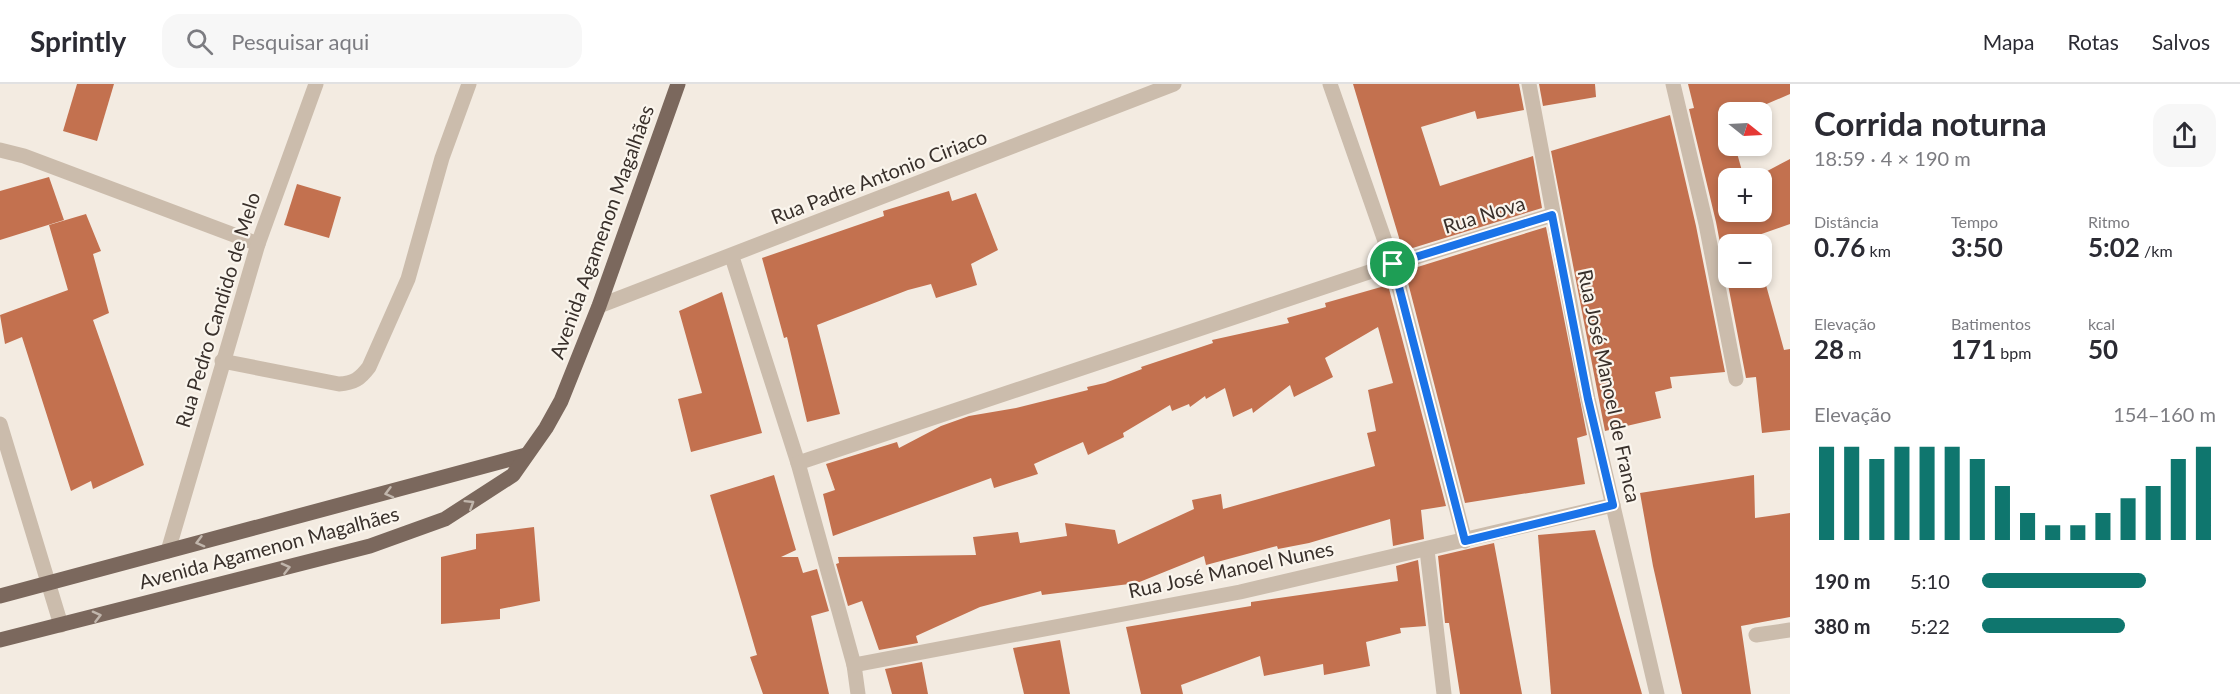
<!DOCTYPE html>
<html lang="pt">
<meta charset="utf-8">
<style>
:root{--surface:#fff;--page:#f7f7f7;--text:#2b2b33;--muted:#7c7c81;--line:#e1e1e2;--accent:#0f766e}
body{margin:0;font-family:Lato,sans-serif;background:var(--page);color:var(--text);height:100vh;display:flex;flex-direction:column;font-size:22px;white-space:nowrap}
*{box-sizing:border-box;margin:0}
p{font-size:20px;color:var(--muted)}
.icon{flex:none;width:33px;height:33px;fill:none;stroke:currentColor;stroke-width:2;stroke-linecap:round;stroke-linejoin:round}
.map{position:relative;flex:1;overflow:hidden}
.sheet{display:flex;flex-direction:column;background:var(--surface);width:450px}
.sheet>*{flex:none}
.needle{width:39px;rotate:108deg}
.tools{position:absolute;left:1718px;top:18px;display:grid;gap:12px}
.tools a{display:grid;place-items:center;width:54px;height:54px;border-radius:12px;background:var(--surface);box-shadow:0 3px 9px #0003;font-size:30px}
.pin{position:absolute;display:grid;place-items:center;width:51px;height:51px;color:#fff;margin:-26px;border:3px solid #fff;border-radius:50%;box-shadow:0 2px 6px #0007}
.round{display:grid;place-items:center;flex:none;width:63px;height:63px;border-radius:18px;background:var(--page)}
.head{display:flex;align-items:center;justify-content:space-between;height:102px;padding:0 24px}
h1{font-size:33px;font-weight:700;line-height:45px}
.stats{display:grid;grid-template-columns:repeat(3,1fr);gap:9px;height:102px;padding:6px 24px}
.stats div{display:grid;align-content:center}
.stats b{font-size:26px;font-weight:700}
.stats small{font-size:16px;font-weight:400}
.stats p{font-size:16px}
.chart{height:168px;padding:12px 24px}
.chart p{display:flex;justify-content:space-between}
.chart svg{width:100%;height:108px;margin-top:6px;stroke:var(--accent);stroke-width:6}
ul{padding:0 24px;list-style:none;font-size:20px}
li{display:grid;grid-template-columns:96px 72px 1fr;align-items:center;height:45px}
li i{height:15px;border-radius:8px;background:var(--accent)}
header{display:flex;align-items:center;gap:36px;box-sizing:border-box;height:84px;padding:0 30px;background:var(--surface);border-bottom:2px solid var(--line)}
header strong{font-size:28px}
nav{display:flex;gap:33px;margin-inline-start:auto;font-size:21px}
.search{width:420px;height:54px;background:var(--page);display:flex;align-items:center;gap:15px;box-sizing:border-box;padding:0 21px;border-radius:18px;color:var(--muted);font-size:22px}
main{display:flex;flex:1;min-height:0}
.map>svg:first-child{display:block}
</style>
<header>
<strong>Sprintly</strong>
<div class="search"><svg class="icon" aria-label="search" viewBox="0 0 24 24"><circle cx="10" cy="10" r="6"/><path d="M15 15l6 6"/></svg>Pesquisar aqui</div>
<nav><a>Mapa</a><a>Rotas</a><a>Salvos</a></nav>
</header>
<main>
<div class="map">
<svg width="1790" height="610" viewBox="0 0 1790 610">
<rect width="100%" height="100%" fill="#f3ebe1"/>
<g fill="#c3714f">
<polygon points="77,0 114,0 97,57 63,47"/>
<polygon points="1353,0 1519,0 1524,26 1477,35 1475,27 1421,43 1440,102 1533,72 1542,124 1403,167"/>
<polygon points="1539,0 1595,0 1596,13 1543,22"/>
<polygon points="1688,0 1790,0 1790,10 1748,28 1728,28 1728,62 1735,62 1744,94 1728,94 1728,128 1761,128 1761,94 1754,94 1790,75 1790,140 1753,153 1755,160 1728,160 1728,194 1761,194 1761,183 1784,266 1790,265 1790,346 1762,349 1756,293 1746,294 1716,138 1689,25 1694,24"/>
<polygon points="1670,31 1696,142 1725,288 1670,293 1672,304 1655,308 1661,334 1605,347 1551,67"/>
<polygon points="49,93 64,136 0,156 0,107"/>
<polygon points="297,100 341,113 329,154 284,141"/>
<polygon points="949,107 952,117 976,109 998,166 971,180 977,201 936,214 931,200 908,206 817,241 840,330 807,338 787,253 784,254 762,174 884,132 883,127"/>
<polygon points="86,130 101,167 93,170 109,229 93,236 144,381 93,405 91,397 71,407 22,253 5,260 0,231 68,206 49,141"/>
<polygon points="1546,143 1587,351 1577,354 1585,400 1465,419 1406,191 1409,190 1408,186"/>
<polygon points="1388,201 1446,422 1421,426 1424,455 1393,462 1390,435 1309,459 1278,465 1277,462 1206,481 1204,472 1137,499 1042,511 1041,507 980,523 916,552 918,559 879,566 862,517 848,522 836,480 839,479 838,473 976,471 973,453 1018,448 1020,459 1067,452 1065,439 1115,446 1118,460 1194,425 1192,416 1221,410 1223,425 1375,382 1367,349 1376,347 1368,306 1393,299 1378,243 1325,274 1333,293 1294,313 1290,301 1253,329 1252,324 1233,333 1225,304 1206,315 1205,312 1190,323 1189,320 1172,327 1170,321 1123,349 1124,353 1088,371 1083,358 1034,380 1038,390 994,404 991,394 833,452 823,410 835,406 826,380 897,358 899,364 941,342 969,332 1016,324 1088,306 1087,303 1105,299 1142,285 1141,283 1213,259 1212,256 1289,239 1287,234 1326,223 1325,219"/>
<polygon points="722,208 762,349 691,368 678,315 702,309 679,227"/>
<polygon points="774,391 796,466 781,473 798,473 803,489 817,485 829,527 811,532 829,610 763,610 750,573 757,571 710,411"/>
<polygon points="1754,391 1755,434 1790,429 1790,533 1741,542 1751,610 1682,610 1653,482 1640,409"/>
<polygon points="534,443 540,517 500,525 500,535 441,540 441,473 476,465 476,450"/>
<polygon points="1595,446 1642,610 1551,610 1538,451"/>
<polygon points="1494,459 1522,610 1460,610 1449,539 1445,539 1438,472"/>
<polygon points="1418,476 1426,542 1400,544 1401,549 1366,558 1370,582 1324,591 1323,580 1264,592 1260,572 1181,601 1183,610 1141,610 1126,543 1251,522 1251,518 1398,497 1396,482"/>
<polygon points="1060,556 1070,610 1024,610 1013,564"/>
<polygon points="922,578 928,610 892,610 885,585"/>
</g>
<g fill="none" stroke-linecap="round" stroke-linejoin="round">
<g stroke="#cbbcac" stroke-width="15">
<polyline points="1330,0 1393,180 1465,457"/>
<polyline points="1529,0 1588,315 1657,610"/>
<polyline points="1673,0 1706,140 1736,295"/>
<polyline points="0,66 24,72 258,160"/>
<polyline points="732,173 798,379 854,581 858,610"/>
<polyline points="599,222 1174,0"/>
<path d="M 222,277 L 339,300 C 354,299 360,295 369,283 L 408,195 L 442,74 L 469,0"/>
<polyline points="0,340 61,541"/>
<polyline points="798,379 1393,180 1552,131"/>
<polyline points="1427,466 1444,610"/>
<polyline points="168,467 258,160 316,0"/>
<polyline points="1756,551 1790,546"/>
<polyline points="854,581 1240,508 1613,421"/>
</g>
<g stroke="#7b685d" stroke-width="15">
<polyline points="0,512 526,371"/>
<polyline points="0,556 370,462 445,435 513,391 546,344 561,317 599,222 678,0"/>
</g>
</g>
<defs><path id="oneway-chevron" d="M-2-3.5L2.5 0L-2 3.5" fill="none" stroke-width="1.6" stroke-linecap="round" stroke-linejoin="round" transform="scale(1.5)"/></defs>
<g stroke="#c1b6ac">
<use href="#oneway-chevron" transform="translate(389 409) rotate(165)"/>
<use href="#oneway-chevron" transform="translate(470 420) rotate(-32)"/>
<use href="#oneway-chevron" transform="translate(200 458) rotate(165)"/>
<use href="#oneway-chevron" transform="translate(286 484) rotate(-14)"/>
<use href="#oneway-chevron" transform="translate(97 532) rotate(-14)"/>
</g>
<g fill="none" stroke-linecap="round" stroke-linejoin="round">
<g stroke="#fff" stroke-width="12">
<polygon id="route" points="1552,131 1588,315 1613,421 1465,457 1393,180"/>
</g>
<use href="#route" stroke="#1a73e8" stroke-width="8"/>
</g>
<g text-anchor="middle" stroke-width="4.5" stroke-linejoin="round" paint-order="stroke">
<g font-size="20" fill="#39302b" stroke="#faf5ed">
<text transform="translate(879 93) rotate(-21)" y="7">Rua Padre Antonio Ciriaco</text>
<text transform="translate(1484 131) rotate(-17)" y="7">Rua Nova</text>
<text transform="translate(602 148) rotate(-70)" y="7">Avenida Agamenon Magalhães</text>
<text transform="translate(218 226) rotate(-73)" y="7">Rua Pedro Candido de Melo</text>
<text transform="translate(1609 302) rotate(78)" y="7">Rua José Manoel de Franca</text>
<text transform="translate(269 464) rotate(-15)" y="7">Avenida Agamenon Magalhães</text>
<text transform="translate(1231 486) rotate(-12)" y="7">Rua José Manoel Nunes</text>
</g>
</g>
</svg>
<div class="tools">
<a><svg class="needle" viewBox="-14 -14 28 28"><path d="M0-13l5 13h-10z" fill="#e53935"/><path d="M0 13l5-13h-10z" fill="#7c7c81"/></svg></a>
<a>+</a>
<a>−</a>
</div>
<div class="pin" style="left:1393px;top:180px;background:#1e9e55"><svg class="icon" aria-label="arrive" viewBox="0 0 24 24"><path d="M6 21V4h12l-3 4 3 4H6"/></svg></div>
</div>
<section class="sheet">
<div class="head"><div><h1>Corrida noturna</h1><p>18:59 · 4 × 190 m</p></div><a class="round"><svg class="icon" aria-label="share" viewBox="0 0 24 24"><path d="M12 15V3M7 8l5-5 5 5M5 13v7h14v-7"/></svg></a></div>
<div class="stats">
<div><p>Distância</p><b>0.76<small> km</small></b></div>
<div><p>Tempo</p><b>3:50</b></div>
<div><p>Ritmo</p><b>5:02<small> /km</small></b></div>
</div>
<div class="stats">
<div><p>Elevação</p><b>28<small> m</small></b></div>
<div><p>Batimentos</p><b>171<small> bpm</small></b></div>
<div><p>kcal</p><b>50</b></div>
</div>
<div class="chart"><p><span>Elevação</span>154–160 m</p>
<svg viewBox="0 0 160 44" preserveAspectRatio="none"><path d="M5 44V6M15 44V6M25 44V11M35 44V6M45 44V6M55 44V6M65 44V11M75 44V22M85 44V33M95 44V38M105 44V38M115 44V33M125 44V27M135 44V22M145 44V11M155 44V6"/></svg>
</div>
<ul>
<li><b>190 m</b>5:10<i style="width:70%"></i></li>
<li><b>380 m</b>5:22<i style="width:61%"></i></li>
</ul>
</section>
</main>
